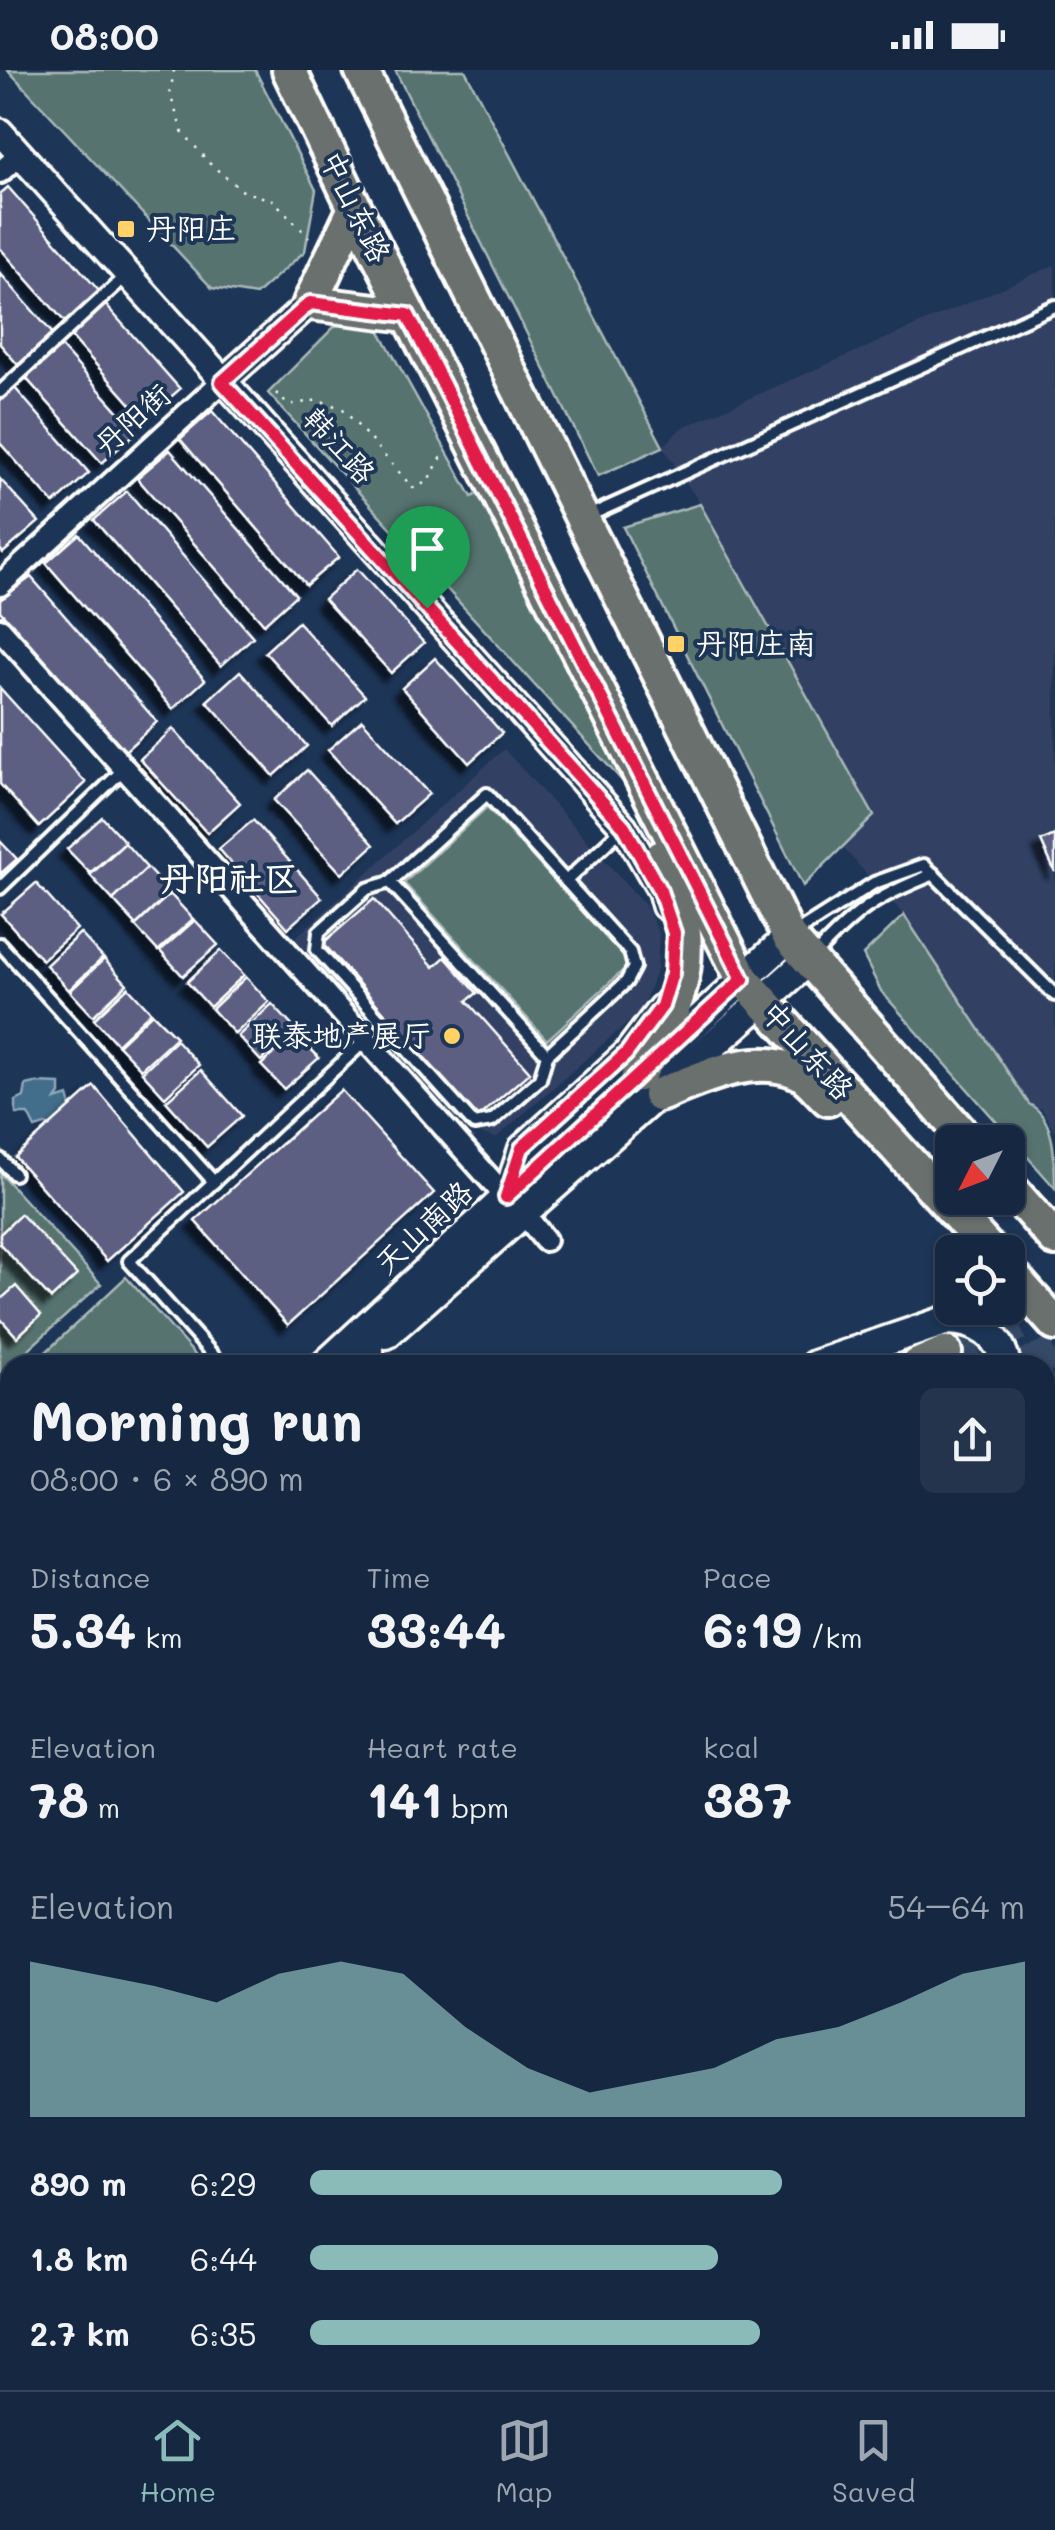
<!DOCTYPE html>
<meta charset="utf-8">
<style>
:root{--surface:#162841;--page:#23344c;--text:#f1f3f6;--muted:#9ea6b1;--line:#35445a;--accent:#8bbbb9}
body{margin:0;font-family:Mali,"LXGW WenKai TC",sans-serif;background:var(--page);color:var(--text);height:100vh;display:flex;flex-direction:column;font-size:38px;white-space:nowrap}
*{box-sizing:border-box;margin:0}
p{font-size:32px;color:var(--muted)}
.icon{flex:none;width:55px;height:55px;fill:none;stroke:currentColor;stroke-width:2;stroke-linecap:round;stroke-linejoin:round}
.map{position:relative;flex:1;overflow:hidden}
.side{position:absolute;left:0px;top:1285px;width:1055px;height:1035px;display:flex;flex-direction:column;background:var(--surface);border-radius:30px 30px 0 0;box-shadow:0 2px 8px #0004,0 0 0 2px var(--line)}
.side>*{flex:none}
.needle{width:65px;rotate:228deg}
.tools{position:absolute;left:935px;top:1055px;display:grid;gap:20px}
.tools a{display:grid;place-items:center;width:90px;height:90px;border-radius:15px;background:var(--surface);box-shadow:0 2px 8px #0004,0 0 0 2px var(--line);font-size:50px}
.pin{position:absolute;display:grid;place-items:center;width:85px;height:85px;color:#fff;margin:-102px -42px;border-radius:50% 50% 50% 0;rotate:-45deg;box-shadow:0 0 10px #0007}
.pin .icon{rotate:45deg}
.round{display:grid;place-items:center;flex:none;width:105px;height:105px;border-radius:15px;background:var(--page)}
.summary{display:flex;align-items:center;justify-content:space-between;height:170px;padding:0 30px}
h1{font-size:55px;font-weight:700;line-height:75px}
.metrics{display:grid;grid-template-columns:repeat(3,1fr);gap:15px;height:170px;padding:10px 30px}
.metrics div{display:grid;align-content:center}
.metrics b{font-size:50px;font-weight:700}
.metrics small{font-size:28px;font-weight:400}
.metrics p{font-size:28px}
.chart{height:280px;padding:20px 30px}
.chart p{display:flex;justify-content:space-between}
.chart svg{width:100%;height:180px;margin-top:10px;fill:var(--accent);opacity:.7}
ul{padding:0 30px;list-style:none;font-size:32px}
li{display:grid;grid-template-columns:160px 120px 1fr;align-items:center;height:75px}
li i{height:25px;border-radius:12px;background:var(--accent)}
.status{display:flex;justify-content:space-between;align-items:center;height:70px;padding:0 50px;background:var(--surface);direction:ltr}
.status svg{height:28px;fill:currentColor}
.tabs{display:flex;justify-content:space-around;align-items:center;height:140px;border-top:2px solid var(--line);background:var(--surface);font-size:28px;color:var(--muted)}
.tabs a{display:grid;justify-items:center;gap:5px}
.tabs .active{color:var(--accent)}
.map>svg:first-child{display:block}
</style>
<div class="status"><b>08:00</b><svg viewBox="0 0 49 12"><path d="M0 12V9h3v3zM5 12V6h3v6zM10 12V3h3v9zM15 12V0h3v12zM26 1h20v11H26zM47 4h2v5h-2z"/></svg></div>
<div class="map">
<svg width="1055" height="2320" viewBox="0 0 1055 2320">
<defs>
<filter id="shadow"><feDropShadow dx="-8" dy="8" stdDeviation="2.5" flood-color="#0009"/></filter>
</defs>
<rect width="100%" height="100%" fill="#1d3557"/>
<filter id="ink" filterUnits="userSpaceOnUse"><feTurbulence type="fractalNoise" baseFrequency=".01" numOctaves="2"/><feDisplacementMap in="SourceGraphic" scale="20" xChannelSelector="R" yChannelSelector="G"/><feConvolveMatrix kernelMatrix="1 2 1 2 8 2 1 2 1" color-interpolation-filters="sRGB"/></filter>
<g filter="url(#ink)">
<g fill="#304164">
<polygon points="1055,195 1055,1062 1042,1039 1029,1034 904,845 842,777 873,746 700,434 663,377 681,358"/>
<polygon points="504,679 646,836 659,864 657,899 641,941 496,1068 474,1062 458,1049 295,868"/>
<polygon points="1055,1860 1055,2026 1051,2029 1045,2022 1045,1869"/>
</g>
<g fill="#567370" stroke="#aab9b8" stroke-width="2.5">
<polygon points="8,0 255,0 316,120 305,181 256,225 212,218"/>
<polygon points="395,0 465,0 663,377 598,406"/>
<polygon points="337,254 378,258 472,427 481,422 625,714 268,323"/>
<polygon points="700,434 874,746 803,816 623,457"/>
<polygon points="487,737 630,894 547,970 404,813"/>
<path d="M 904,845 L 1029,1034 C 1055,1047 1055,1088 1055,1118 L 881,921 L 863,885 Z"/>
<polygon points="0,1103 101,1214 0,1305"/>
<polygon points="126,1207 204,1295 32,1295"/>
</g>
<g fill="#436d8b" stroke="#8ea7b9" stroke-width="2.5">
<polygon points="35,1013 60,1014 60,1024 56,1030 68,1026 74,1047 62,1058 45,1055 35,1058 28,1044 16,1044 16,1031 24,1027 26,1015"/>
<polygon points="10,1885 10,2002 0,2008 0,1891"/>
</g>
<g fill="#5b5e82" stroke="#fff" stroke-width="2.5" filter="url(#shadow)">
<polygon points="8,117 100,222 65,252 0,178 0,124"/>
<polygon points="0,203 53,264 18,295 0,274"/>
<polygon points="104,233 180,319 145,350 69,264"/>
<polygon points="61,277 137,362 102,393 26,308"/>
<polygon points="14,317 89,403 54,434 0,373 0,329"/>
<polygon points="212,341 339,487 306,515 180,369"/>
<polygon points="170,380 296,525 264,554 137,408"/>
<polygon points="0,409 39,452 3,483 0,479"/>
<polygon points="127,421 253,567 221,596 94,450"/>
<polygon points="79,464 205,610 173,639 46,493"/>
<polygon points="357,499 424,573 391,603 324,529"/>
<polygon points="31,507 157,652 125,681 0,541 0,530"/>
<polygon points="298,552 365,626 332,656 265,582"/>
<polygon points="435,588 502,663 469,693 402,618"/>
<polygon points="240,601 307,676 274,706 207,631"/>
<polygon points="0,618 86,713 39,757 0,714"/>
<polygon points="362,650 429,724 395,754 328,680"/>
<polygon points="173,659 240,733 207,763 140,689"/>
<polygon points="307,700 374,775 342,804 274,730"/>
<polygon points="102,747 125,772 90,803 67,779"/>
<polygon points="253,750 322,828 288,858 219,779"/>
<polygon points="1055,765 1055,802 1041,771"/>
<polygon points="0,771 17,789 0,804"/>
<polygon points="125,773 147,798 113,830 90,805"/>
<polygon points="147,798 170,823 136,855 113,830"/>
<polygon points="36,813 77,859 42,890 1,844"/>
<polygon points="170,824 193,849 158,881 135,856"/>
<polygon points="374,829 434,897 445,887 477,923 467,931 530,1002 477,1048 323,873"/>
<polygon points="195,850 218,875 183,906 160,881"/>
<polygon points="80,863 103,888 69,920 46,895"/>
<polygon points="221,880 244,905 210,937 187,912"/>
<polygon points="104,889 127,914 93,946 70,921"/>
<polygon points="246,907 269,932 235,964 212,939"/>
<polygon points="128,917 151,942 117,974 94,949"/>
<polygon points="272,934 295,959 261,991 238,966"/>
<polygon points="152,943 176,967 141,999 118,975"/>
<polygon points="296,963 319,988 284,1019 261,995"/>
<polygon points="176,970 199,995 165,1027 142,1002"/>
<polygon points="201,1000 242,1046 207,1077 166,1031"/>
<polygon points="94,1016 184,1122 107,1191 15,1087"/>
<polygon points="341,1020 434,1123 288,1255 195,1151"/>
<polygon points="21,1144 77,1205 51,1229 0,1174 0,1164"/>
<polygon points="16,1216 41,1245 17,1267 0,1248 0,1230"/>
<polygon points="0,1422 10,1433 10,1499 0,1508"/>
<polygon points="1045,1516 1055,1527 1055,1592 1045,1581"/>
<polygon points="1055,1665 1055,1713 1045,1702 1045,1674"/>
<polygon points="1045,1749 1055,1760 1055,1806 1048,1813"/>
<polygon points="1055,1877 1055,1925 1045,1933 1045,1884"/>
<polygon points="10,2036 10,2127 0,2136 0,2041"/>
<polygon points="1045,2039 1055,2050 1055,2068 1045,2077"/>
<polygon points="10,2135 10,2251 8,2253 0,2245 0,2144"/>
<polygon points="1045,2142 1055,2154 1055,2213 1045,2202"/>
<polygon points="1045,2248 1055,2259 1055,2298 1045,2307"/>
<polygon points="63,2310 143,2310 131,2320 72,2320"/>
<polygon points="199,2310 254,2310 263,2320 208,2320"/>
<polygon points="305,2310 359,2310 368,2320 313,2320"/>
<polygon points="408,2310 456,2310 445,2320 417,2320"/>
<polygon points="516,2310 570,2310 579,2320 524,2320"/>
<polygon points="614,2310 668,2310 677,2320 622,2320"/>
<polygon points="718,2310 843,2310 852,2320 727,2320"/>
<polygon points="887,2310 941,2310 930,2320 896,2320"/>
<polygon points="959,2310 1008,2310 1016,2320 948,2320"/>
</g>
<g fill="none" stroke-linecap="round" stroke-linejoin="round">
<g stroke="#344968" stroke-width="32" stroke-dasharray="32 16" stroke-linecap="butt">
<polyline points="945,1283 1055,1241"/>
<polyline points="1026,1295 1055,1283"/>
</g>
<g stroke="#fff" stroke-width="18">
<g id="service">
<polyline points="0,322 127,205"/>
<polyline points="586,447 1055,236"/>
<polygon points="487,724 630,882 634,897 626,912 547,985 540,1009 492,1051 474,1054 317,880 319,862 367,819 390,812"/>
<polyline points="566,811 624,757"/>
<polyline points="390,812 547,985"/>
<polyline points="0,818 124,699"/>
<polyline points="794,864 874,813 924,795 1055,925"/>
<polyline points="0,874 214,1112"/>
<path d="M 813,887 C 857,840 874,828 934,804"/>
<polyline points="0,1089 14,1104"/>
<polyline points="222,1295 129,1191 366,970"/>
<polyline points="0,1375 10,1386"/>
</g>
</g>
<g stroke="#fff" stroke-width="28">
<g id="minor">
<polyline points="0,102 20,85"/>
<polyline points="0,515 222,312"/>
<polyline points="0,559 506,1127"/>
<polyline points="522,1141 545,1170"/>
<polyline points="0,1540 10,1551"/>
<polyline points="1045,1720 1055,1731"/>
<polyline points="1045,1854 1055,1845"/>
<polyline points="691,2310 700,2320"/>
<polyline points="1033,2310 1042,2320"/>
<polyline points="152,2320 163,2310"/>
</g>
</g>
<g stroke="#fff" stroke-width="32">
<g id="tertiary">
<polyline points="0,62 624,757 661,821 665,836"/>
<polyline points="222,312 310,233"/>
<polyline points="506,1127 522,1078 626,984 661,938"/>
<polyline points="0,2296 10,2307"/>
</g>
</g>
<g stroke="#fff" stroke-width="35">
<g id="secondary">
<polyline points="386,1264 808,891"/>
<polyline points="325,1295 789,867"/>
<polyline points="358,1295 369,1280"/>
<path d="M 815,1295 L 948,1250 C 977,1251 1000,1264 1006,1295"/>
<polyline points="1045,1333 1055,1328"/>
<polyline points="0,1611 10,1602"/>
<polyline points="0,1838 10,1834"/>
</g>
</g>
<g stroke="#fff" stroke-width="40">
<g id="primary">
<polyline points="289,0 355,138 743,909 991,1182"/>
<polyline points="361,0 789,867 969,1072"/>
<polyline points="355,138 310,233 408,245"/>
<path d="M 638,1005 C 688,930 701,870 662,787"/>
<path d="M 659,1025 C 701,1008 753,982 798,1002 C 809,1007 819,1021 828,1029"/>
<polyline points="1008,1116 1055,1169"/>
<polyline points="1008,1201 1055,1254"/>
</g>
</g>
<g stroke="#fff" stroke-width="40">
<g id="trunk">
<polyline points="918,1295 945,1283"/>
<polyline points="0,1708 10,1703"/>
<polyline points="0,1734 10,1729"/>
<polyline points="0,1776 10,1771"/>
<polyline points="0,1812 10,1806"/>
</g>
</g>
<g stroke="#fff" stroke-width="2.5" stroke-dasharray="2.5 8" stroke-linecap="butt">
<polyline points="174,0 170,24 182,61 209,93 244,122 273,130 309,167"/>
<path d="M 276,323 L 288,335 L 319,330 L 343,339 L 413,418 C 434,413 433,394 447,382"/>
<polyline points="0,2035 10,2029"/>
</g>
<use href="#service" stroke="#1d3557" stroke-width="10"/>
<use href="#minor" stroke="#1d3557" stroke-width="20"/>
<use href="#tertiary" stroke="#1d3557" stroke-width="25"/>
<use href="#secondary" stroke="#1d3557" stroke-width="28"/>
<use href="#primary" stroke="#6b706d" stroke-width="32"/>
<use href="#trunk" stroke="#6b706d" stroke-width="32"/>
</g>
</g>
<g fill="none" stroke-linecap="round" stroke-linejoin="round" filter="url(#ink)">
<g stroke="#fff" stroke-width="20">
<polygon id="route" points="310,233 408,245 743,909 506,1127 522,1078 626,984 662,936 672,903 674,863 660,821 624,756 222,312"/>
</g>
<use href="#route" stroke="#e11d48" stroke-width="12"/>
</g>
<g fill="#ffd166" stroke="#1d3557" stroke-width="4">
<rect x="116" y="149" width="20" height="20" rx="5"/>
<rect x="666" y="564" width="20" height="20" rx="5"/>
<circle cx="452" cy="966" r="10"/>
</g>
<g text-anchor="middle" stroke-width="8" stroke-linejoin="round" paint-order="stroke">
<g font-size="30" fill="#fff" stroke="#1d3557">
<text transform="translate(355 137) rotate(64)" y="10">中山东路</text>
<text transform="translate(133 350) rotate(-42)" y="10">丹阳街</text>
<text transform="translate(339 376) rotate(48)" y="10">韩江路</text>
<text transform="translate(807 981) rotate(48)" y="10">中山东路</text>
<text transform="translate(424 1158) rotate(-43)" y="10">天山南路</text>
</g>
<g font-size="30" fill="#fff" stroke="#1d3557" text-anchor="start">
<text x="146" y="169">丹阳庄</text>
<text x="696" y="584">丹阳庄南</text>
<text x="432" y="976" text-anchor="end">联泰地产展厅</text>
</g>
<g font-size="35" font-weight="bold" fill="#fff" stroke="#1d3557">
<text x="229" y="821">丹阳社区</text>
</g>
</g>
</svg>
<div class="tools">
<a><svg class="needle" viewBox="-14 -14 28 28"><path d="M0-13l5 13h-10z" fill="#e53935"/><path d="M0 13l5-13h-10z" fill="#9ea6b1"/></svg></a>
<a><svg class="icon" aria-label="locate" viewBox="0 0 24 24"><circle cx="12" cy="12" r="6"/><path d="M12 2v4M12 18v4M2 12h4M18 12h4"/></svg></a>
</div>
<div class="pin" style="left:427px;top:538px;background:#1e9e55"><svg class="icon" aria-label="arrive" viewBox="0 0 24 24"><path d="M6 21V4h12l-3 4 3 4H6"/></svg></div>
<section class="side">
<div class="summary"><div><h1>Morning run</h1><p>08:00 · 6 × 890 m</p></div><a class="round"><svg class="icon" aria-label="share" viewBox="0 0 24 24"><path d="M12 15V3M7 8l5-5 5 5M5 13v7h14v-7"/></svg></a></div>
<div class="metrics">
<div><p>Distance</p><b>5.34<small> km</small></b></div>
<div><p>Time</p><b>33:44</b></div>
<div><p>Pace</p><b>6:19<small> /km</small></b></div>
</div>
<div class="metrics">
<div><p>Elevation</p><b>78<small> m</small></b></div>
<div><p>Heart rate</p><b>141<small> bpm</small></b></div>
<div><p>kcal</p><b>387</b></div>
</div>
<div class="chart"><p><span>Elevation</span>54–64 m</p>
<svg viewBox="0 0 160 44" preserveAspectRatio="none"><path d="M0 44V6L10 9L20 12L30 16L40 9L50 6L60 9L70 22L80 32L90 38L100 35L110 32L120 25L130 22L140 16L150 9L160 6V44z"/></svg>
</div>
<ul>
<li><b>890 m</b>6:29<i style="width:66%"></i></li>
<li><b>1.8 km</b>6:44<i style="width:57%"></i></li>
<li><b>2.7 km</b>6:35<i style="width:63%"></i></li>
</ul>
</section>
</div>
<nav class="tabs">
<a class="active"><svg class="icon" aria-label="home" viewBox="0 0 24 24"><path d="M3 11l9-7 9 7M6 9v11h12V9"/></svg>Home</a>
<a><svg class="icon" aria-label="map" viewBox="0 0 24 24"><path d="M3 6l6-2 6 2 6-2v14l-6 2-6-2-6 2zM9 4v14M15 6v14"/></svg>Map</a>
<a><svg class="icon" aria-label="saved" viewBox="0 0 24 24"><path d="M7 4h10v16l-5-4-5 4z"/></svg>Saved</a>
</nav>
